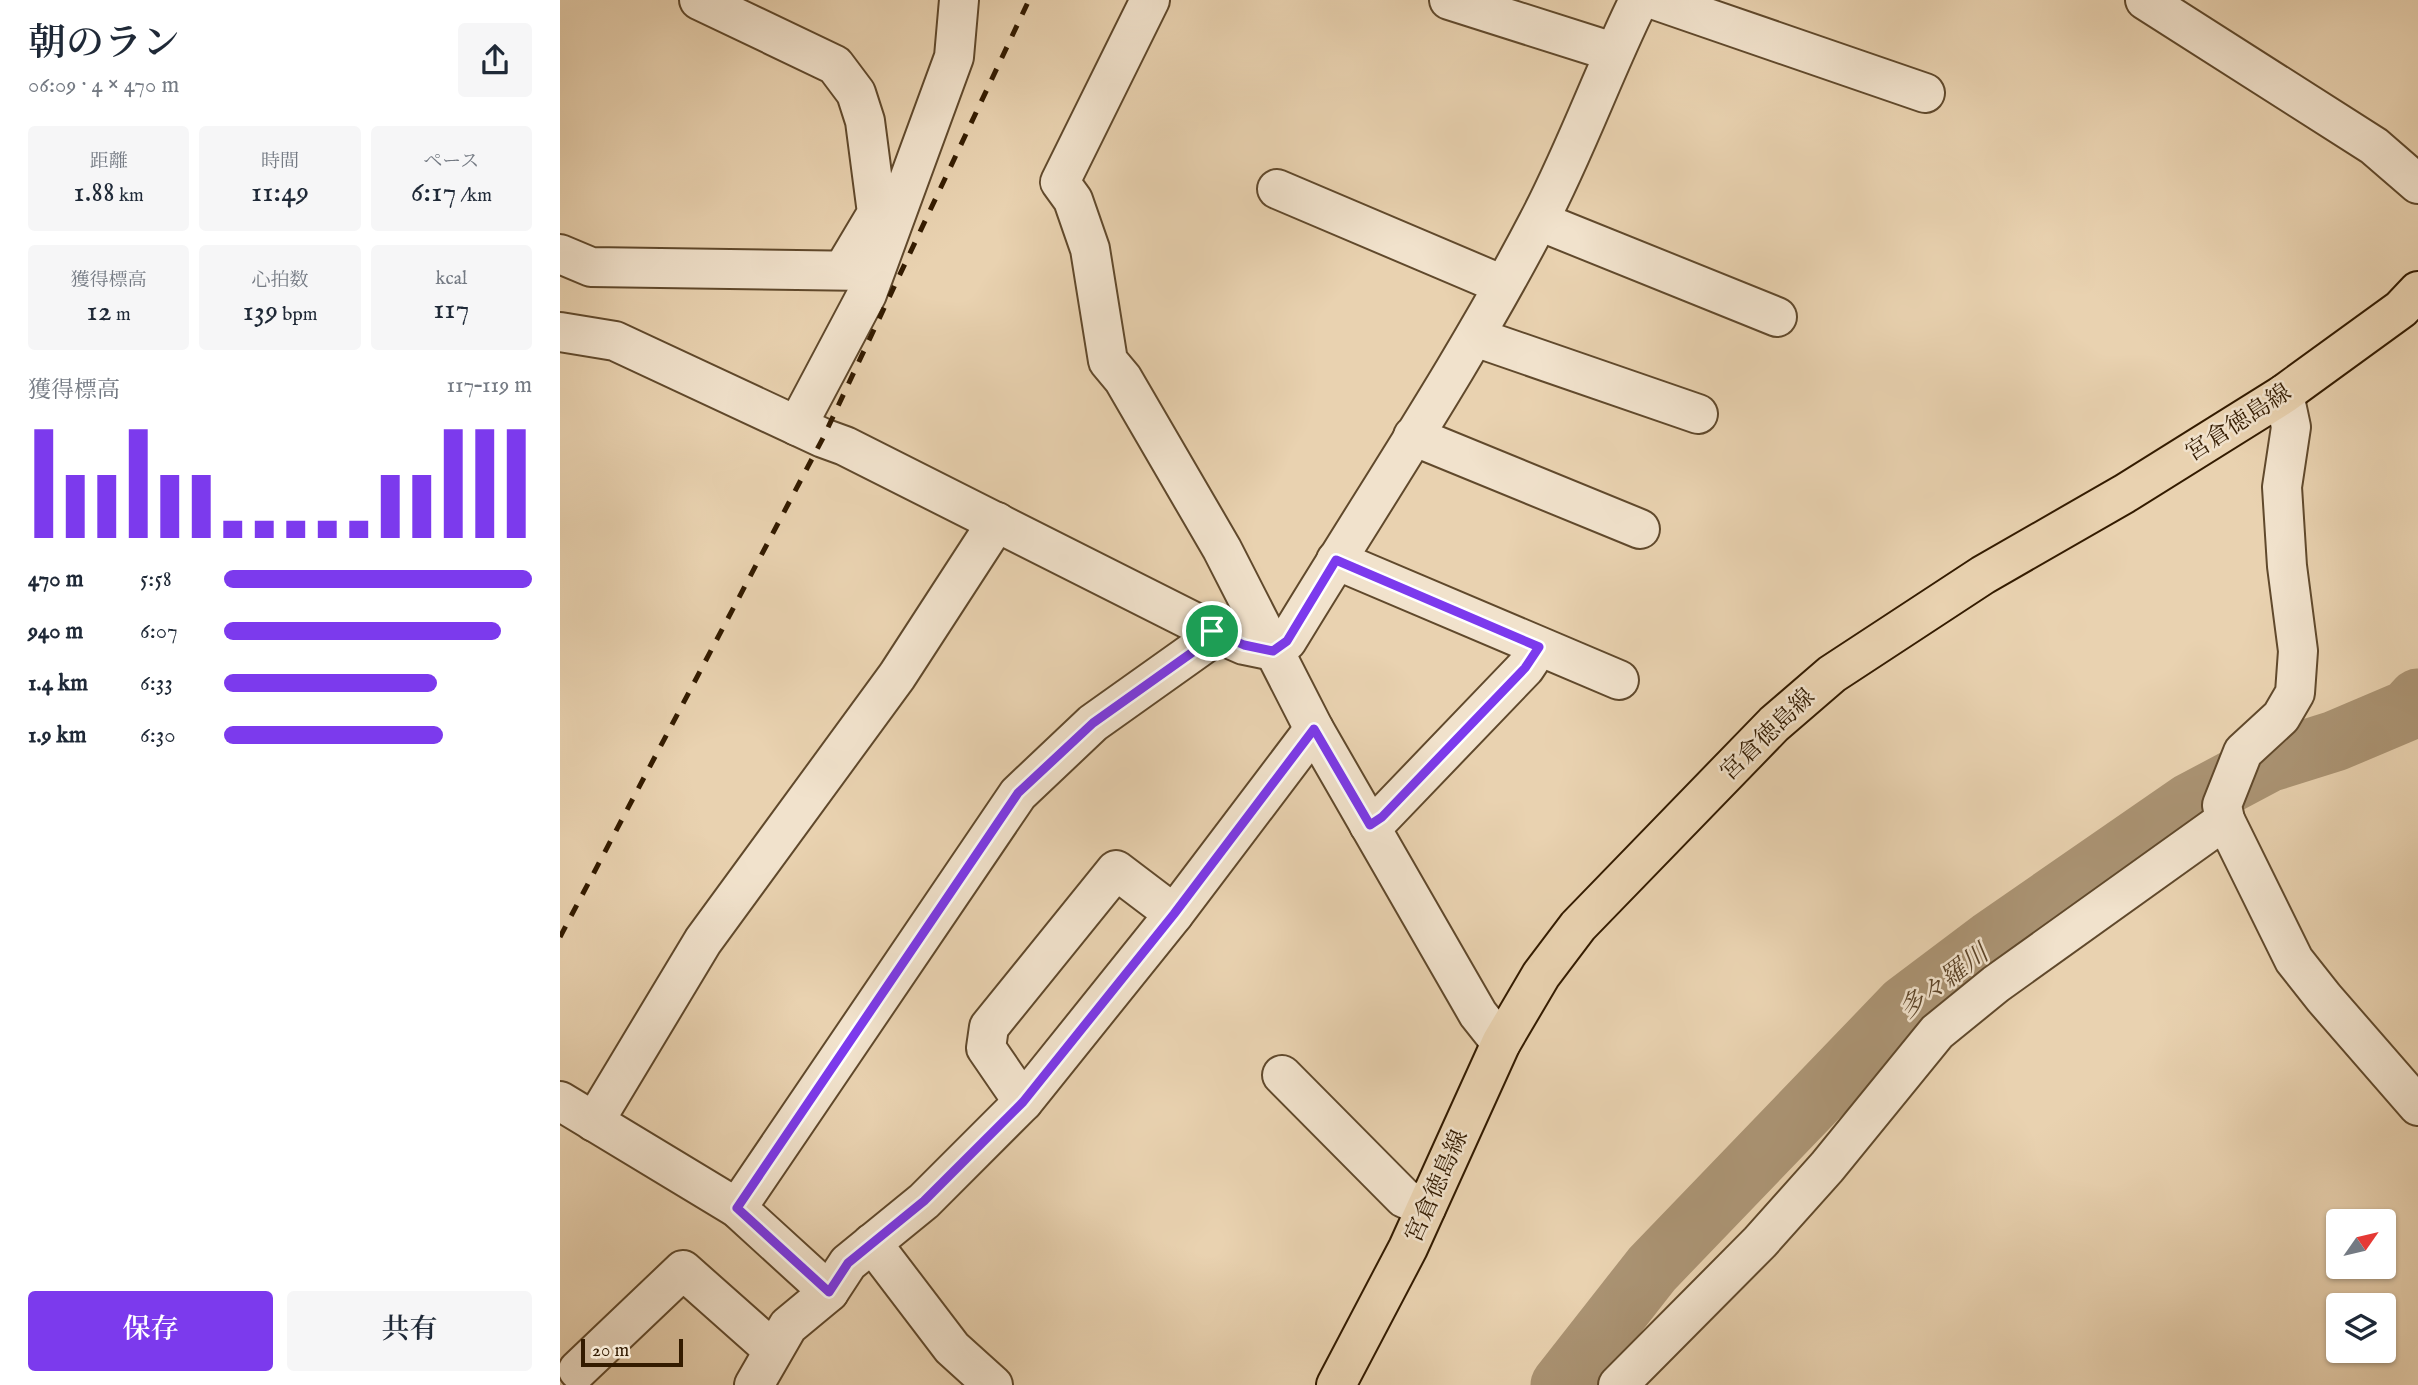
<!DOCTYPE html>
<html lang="ja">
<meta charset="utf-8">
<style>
:root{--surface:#fff;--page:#f6f6f7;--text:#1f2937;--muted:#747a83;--accent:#7c3aed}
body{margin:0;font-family:"IM FELL English","Noto Serif JP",serif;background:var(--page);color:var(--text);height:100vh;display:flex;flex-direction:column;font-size:26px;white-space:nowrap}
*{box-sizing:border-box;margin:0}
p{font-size:23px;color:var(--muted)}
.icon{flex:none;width:38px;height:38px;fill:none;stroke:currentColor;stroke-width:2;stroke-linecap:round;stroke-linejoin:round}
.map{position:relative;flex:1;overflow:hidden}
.panel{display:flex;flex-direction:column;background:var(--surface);width:560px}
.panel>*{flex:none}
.needle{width:46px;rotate:56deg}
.fabs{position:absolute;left:1766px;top:1209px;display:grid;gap:14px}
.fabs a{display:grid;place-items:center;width:70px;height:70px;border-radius:7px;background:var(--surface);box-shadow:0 2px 5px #0004;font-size:35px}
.scale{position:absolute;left:21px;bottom:18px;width:102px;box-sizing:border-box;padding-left:7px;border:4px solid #331b00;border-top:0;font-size:19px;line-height:24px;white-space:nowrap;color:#331b00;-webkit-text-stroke:5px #f1e2cc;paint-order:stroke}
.pin{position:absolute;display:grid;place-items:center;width:60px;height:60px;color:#fff;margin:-30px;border:4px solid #fff;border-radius:50%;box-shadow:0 2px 7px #0007}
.round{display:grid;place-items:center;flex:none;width:74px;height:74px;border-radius:7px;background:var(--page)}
.head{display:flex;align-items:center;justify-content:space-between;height:119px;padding:0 28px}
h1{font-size:38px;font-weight:600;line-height:52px}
.figures{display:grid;grid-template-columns:repeat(3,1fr);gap:10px;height:119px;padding:7px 28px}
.figures div{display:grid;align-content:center;border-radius:7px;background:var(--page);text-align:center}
.figures b{font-size:30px;font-weight:600}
.figures small{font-size:19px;font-weight:400}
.figures p{font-size:19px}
.chart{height:196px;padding:14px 28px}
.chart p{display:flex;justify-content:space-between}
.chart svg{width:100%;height:126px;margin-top:7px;stroke:var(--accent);stroke-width:6}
.action{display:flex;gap:14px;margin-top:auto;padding:14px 28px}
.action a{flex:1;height:80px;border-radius:7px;background:var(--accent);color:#fff;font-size:28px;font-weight:600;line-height:80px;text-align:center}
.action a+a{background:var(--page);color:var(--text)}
ul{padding:0 28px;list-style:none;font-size:23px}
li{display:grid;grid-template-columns:112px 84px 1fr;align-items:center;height:52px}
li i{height:18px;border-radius:9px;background:var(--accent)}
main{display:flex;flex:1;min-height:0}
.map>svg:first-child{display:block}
</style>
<main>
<section class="panel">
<div class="head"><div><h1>朝のラン</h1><p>06:09 · 4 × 470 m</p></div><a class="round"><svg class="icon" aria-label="share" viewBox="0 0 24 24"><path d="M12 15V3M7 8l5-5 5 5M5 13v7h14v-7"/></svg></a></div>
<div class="figures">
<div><p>距離</p><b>1.88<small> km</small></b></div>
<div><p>時間</p><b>11:49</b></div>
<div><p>ペース</p><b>6:17<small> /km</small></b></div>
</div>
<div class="figures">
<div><p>獲得標高</p><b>12<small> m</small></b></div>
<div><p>心拍数</p><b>139<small> bpm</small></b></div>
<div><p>kcal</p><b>117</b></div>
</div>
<div class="chart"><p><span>獲得標高</span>117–119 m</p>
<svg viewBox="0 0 160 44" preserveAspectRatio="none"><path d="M5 44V6M15 44V22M25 44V22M35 44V6M45 44V22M55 44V22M65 44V38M75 44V38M85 44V38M95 44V38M105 44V38M115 44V22M125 44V22M135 44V6M145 44V6M155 44V6"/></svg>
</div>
<ul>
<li><b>470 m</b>5:58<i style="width:100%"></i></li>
<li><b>940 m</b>6:07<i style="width:90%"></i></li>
<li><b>1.4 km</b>6:33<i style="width:69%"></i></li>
<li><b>1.9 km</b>6:30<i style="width:71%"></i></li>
</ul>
<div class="action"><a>保存</a><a>共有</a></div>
</section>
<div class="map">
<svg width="1858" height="1385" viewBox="0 0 1858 1385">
<rect width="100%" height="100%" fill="#e9d2b0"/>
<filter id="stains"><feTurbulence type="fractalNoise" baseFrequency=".00286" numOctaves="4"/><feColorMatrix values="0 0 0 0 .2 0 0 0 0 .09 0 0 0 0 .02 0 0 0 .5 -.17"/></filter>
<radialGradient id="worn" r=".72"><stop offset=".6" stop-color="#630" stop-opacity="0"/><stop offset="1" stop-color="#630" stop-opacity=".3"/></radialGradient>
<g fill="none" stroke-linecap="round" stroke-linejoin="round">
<polyline stroke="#7b6446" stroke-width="10" points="1848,710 1858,707"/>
<polyline stroke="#ab9474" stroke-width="61" points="1001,1385 1092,1269 1346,1005 1431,941 1629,804 1708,762 1775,741 1848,710 1858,699"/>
<g stroke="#60492c" stroke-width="42">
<g id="minor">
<polyline points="139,0 275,65 296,93 305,121 317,213 283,270"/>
<polyline points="590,0 500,182 513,200 530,249 548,361 563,379 662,549 754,729 918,1014 941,1043"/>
<polyline points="889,0 1053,52"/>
<polyline points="1095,0 1365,93"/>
<polyline points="1585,0 1814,146 1858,184"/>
<polyline points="717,189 943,285"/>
<polyline points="979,221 1217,317"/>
<polyline points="0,254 31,267 307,271"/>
<path d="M 0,332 L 55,341 L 263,438 L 285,446 L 652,631 L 684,645 L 713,651 L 727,641 C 811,502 903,366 978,222 C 1016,150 1043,73 1079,0"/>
<polyline points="915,337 1138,414"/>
<polyline points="237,426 307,294 394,57 399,0"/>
<polyline points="853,436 1080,529"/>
<polyline points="776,560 1059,680"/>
<polyline points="1665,820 1734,960 1764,998 1858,1106"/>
<polyline points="809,825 822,817 965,668 979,647"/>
<polyline points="722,1075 844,1198 866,1208"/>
<polyline points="0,1101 177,1208 269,1292"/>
<polyline points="463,1102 426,1048 429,1027 556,870 614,914"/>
<polyline points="34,1122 143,941 337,676 437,522"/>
<polyline points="177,1208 458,794 533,723 644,644 652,631"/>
<polyline points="312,1243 392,1348 433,1385"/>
<polyline points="18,1370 123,1270 212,1349"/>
<polyline points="194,1385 228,1326 269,1292 288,1263 364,1201 463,1102 614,914 754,729"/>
<polyline points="1058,1385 1200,1242 1267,1167 1377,1032 1436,984 1665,820 1662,805 1683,752 1721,717 1735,693 1738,651 1727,566 1722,487 1731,427 1724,394"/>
</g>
</g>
<g stroke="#331b00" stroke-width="42">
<polyline id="major" points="776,1385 848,1248 941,1043 981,975 1018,926 1214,724 1272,674 1423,575 1564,494 1724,394 1841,309 1858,291"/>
</g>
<use href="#minor" stroke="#f1e2cc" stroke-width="38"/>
<use href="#major" stroke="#e9d2b0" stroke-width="38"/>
<polyline stroke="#331b00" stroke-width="5" stroke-dasharray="12 12" stroke-linecap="butt" points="0,937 263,438 469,0"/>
</g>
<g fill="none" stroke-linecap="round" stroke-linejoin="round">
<g stroke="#fff" stroke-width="14">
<polygon id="route" points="776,560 979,647 965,668 822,817 810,825 754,729 614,914 463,1102 364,1201 288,1263 269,1292 177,1208 458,793 533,723 644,644 652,631 684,645 713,651 727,641"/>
</g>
<use href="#route" stroke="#7c3aed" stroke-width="9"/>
</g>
<g text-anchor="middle" stroke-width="5" stroke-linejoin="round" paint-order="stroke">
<g font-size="24" fill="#331b00" stroke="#f1e2cc">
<text transform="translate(1678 422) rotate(-33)" y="8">宮倉徳島線</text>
<text transform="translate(1207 734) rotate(-44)" y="8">宮倉徳島線</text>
<text transform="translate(876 1186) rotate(-66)" y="8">宮倉徳島線</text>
</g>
<g font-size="26" font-style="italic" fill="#5d4529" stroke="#f1e2cc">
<text transform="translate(1383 981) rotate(-37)" y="9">多々羅川</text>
</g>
</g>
<rect width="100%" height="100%" filter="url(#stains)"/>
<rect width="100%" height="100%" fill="url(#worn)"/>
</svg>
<div class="fabs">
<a><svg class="needle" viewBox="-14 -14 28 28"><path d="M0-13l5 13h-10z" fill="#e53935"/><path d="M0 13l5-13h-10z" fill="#747a83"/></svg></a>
<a><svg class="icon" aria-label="layers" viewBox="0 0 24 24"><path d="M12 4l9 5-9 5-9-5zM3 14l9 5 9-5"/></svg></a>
</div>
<div class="scale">20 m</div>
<div class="pin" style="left:652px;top:631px;background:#1e9e55"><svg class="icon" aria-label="arrive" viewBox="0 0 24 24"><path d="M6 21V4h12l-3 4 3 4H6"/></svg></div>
</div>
</main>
